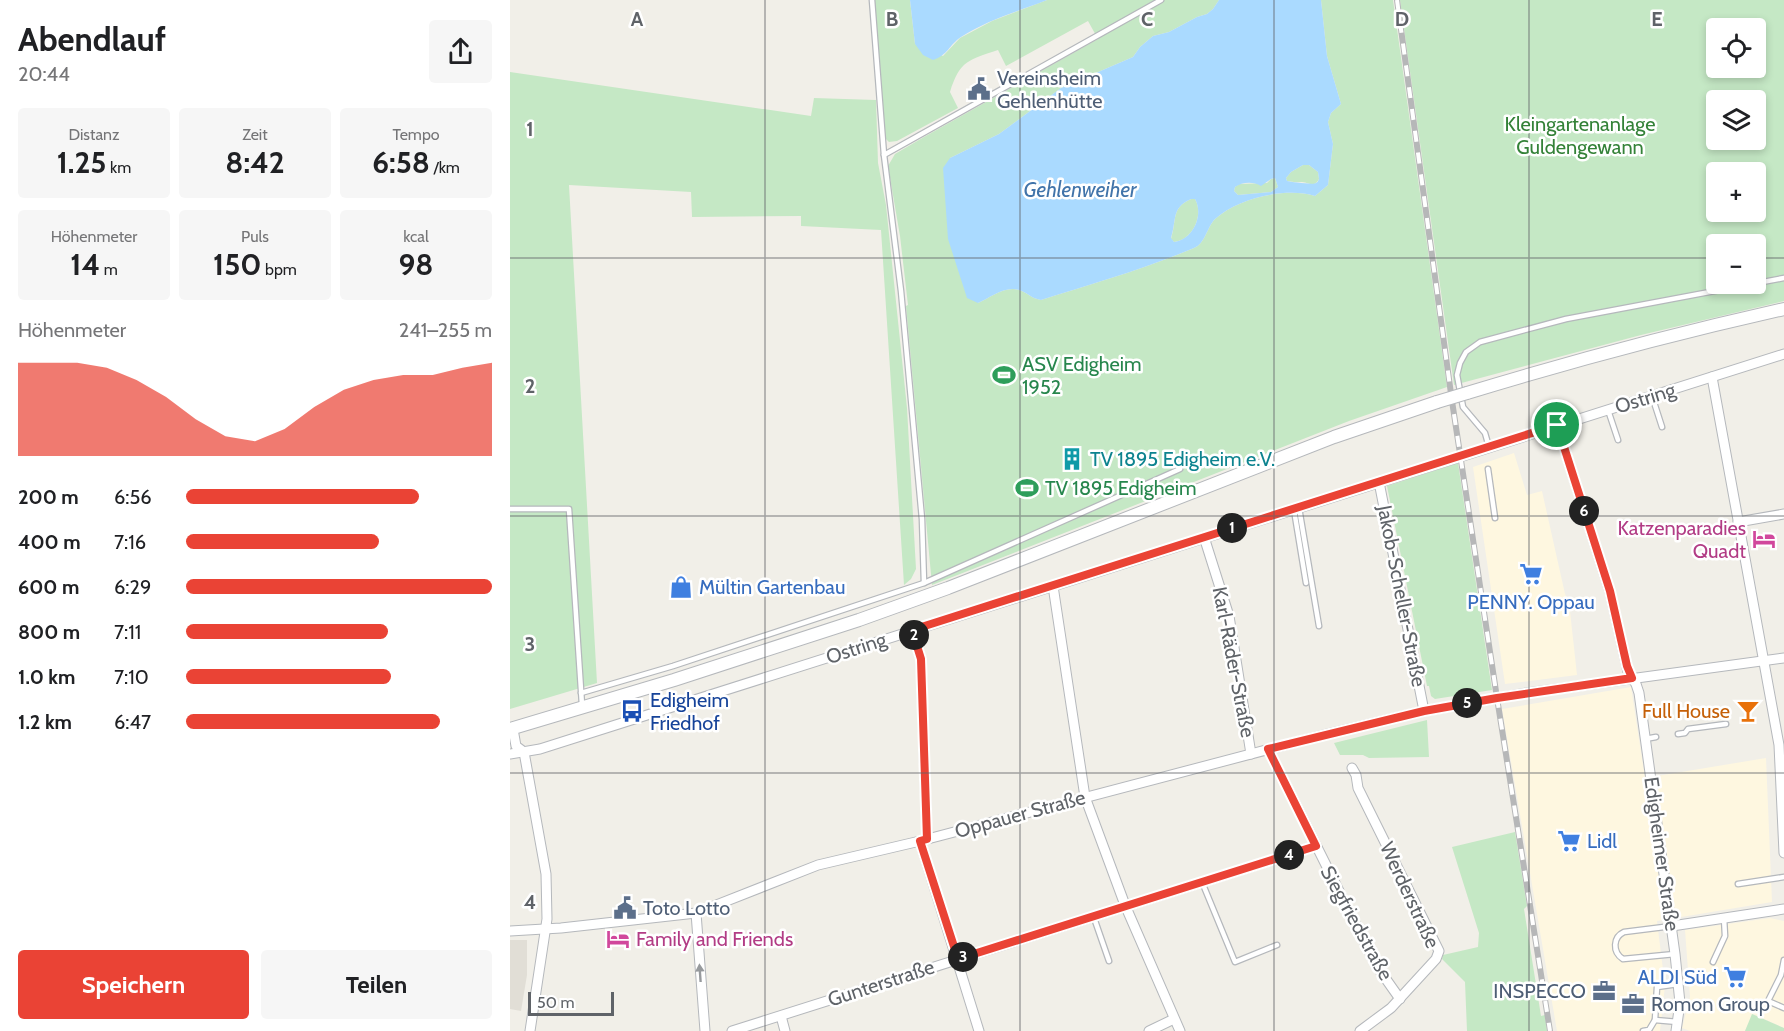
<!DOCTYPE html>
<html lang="de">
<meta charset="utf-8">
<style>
:root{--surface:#fff;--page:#f6f6f6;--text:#202124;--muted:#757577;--accent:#ea4335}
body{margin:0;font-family:Cabin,sans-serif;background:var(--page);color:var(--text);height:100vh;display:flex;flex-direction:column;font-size:22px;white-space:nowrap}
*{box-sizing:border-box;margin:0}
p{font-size:20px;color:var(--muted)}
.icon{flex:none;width:33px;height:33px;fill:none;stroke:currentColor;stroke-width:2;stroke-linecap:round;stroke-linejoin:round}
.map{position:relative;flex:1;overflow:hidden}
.side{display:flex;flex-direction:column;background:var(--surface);width:510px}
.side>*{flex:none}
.fabs{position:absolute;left:1196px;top:18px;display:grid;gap:12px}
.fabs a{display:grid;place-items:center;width:60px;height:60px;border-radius:6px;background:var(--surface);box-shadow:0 3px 9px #0003;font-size:30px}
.scale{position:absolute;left:18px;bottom:15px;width:86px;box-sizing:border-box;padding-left:6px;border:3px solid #5f6368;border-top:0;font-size:16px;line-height:21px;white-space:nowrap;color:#5f6368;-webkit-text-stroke:4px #fff;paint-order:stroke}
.pin{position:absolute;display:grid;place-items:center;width:51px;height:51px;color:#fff;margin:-26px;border:3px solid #fff;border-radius:50%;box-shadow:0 2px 6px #0007}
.km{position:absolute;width:30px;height:30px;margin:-15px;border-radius:50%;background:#222;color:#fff;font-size:16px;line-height:30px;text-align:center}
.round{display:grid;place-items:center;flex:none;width:63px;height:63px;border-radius:6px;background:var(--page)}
.head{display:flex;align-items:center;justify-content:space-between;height:102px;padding:0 18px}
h1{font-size:33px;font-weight:700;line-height:45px}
.figures{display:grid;grid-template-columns:repeat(3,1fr);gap:9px;height:102px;padding:6px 18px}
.figures div{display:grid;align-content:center;border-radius:6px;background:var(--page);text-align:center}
.figures b{font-size:30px;font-weight:700}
.figures small{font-size:16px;font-weight:400}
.figures p{font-size:16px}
.chart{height:168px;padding:12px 18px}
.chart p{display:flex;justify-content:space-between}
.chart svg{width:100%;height:108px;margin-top:6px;fill:var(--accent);opacity:.7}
.primary-button{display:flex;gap:12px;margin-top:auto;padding:12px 18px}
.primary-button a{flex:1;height:69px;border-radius:6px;background:var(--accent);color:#fff;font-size:24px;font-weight:700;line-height:69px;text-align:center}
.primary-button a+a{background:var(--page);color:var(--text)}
ul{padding:0 18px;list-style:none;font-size:20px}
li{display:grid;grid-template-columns:96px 72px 1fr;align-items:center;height:45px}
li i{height:15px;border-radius:8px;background:var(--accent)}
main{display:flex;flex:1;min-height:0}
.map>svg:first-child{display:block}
</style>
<main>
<section class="side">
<div class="head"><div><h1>Abendlauf</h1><p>20:44</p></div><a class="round"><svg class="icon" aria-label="share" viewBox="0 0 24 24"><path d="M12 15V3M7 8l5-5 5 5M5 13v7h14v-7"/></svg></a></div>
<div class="figures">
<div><p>Distanz</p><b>1.25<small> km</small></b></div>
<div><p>Zeit</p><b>8:42</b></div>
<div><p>Tempo</p><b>6:58<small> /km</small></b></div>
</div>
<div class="figures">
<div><p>Höhenmeter</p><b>14<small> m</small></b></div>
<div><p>Puls</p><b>150<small> bpm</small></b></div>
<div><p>kcal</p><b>98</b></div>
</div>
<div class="chart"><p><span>Höhenmeter</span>241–255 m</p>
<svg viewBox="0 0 160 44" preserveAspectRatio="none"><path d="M0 44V6L10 6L20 6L30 8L40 13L50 20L60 29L70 36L80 38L90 33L100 24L110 17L120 13L130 11L140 11L150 8L160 6V44z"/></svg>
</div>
<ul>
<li><b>200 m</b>6:56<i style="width:76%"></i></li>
<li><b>400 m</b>7:16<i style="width:63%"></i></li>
<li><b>600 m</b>6:29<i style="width:100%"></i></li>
<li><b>800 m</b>7:11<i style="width:66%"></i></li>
<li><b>1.0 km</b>7:10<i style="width:67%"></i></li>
<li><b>1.2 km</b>6:47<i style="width:83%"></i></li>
</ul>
<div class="primary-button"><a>Speichern</a><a>Teilen</a></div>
</section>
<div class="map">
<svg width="1274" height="1031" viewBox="0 0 1274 1031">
<rect width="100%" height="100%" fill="#f1efe8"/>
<g fill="#fef7e0">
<polygon points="1004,453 1017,495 1032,491 1055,594 1059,602 1067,675 995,684 963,467"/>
<polygon points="1121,687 1135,778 1256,758 1262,902 1147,921 1155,986 1150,1031 1047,1031 992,709"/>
<polygon points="1260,918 1274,921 1274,1028 1243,1014 1235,1031 1180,1031 1172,1028 1180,997 1175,930"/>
</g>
<polygon fill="#e1ded6" points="0,940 17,940 17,975 11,1011 0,1009"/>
<g fill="#c5e8c5" fill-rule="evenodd">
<path d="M 363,0 L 400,0 L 405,44 L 433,56 L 450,38 L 482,21 L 537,0 L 709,0 L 703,9 L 697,14 L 687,17 L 659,32 L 643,36 L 630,47 L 623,57 L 551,88 L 489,134 L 440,158 L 468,303 C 479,298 496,285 509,290 C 517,292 520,298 531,300 C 582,284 634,269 684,248 C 695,244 697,227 705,219 C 728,198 776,187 805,196 L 818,185 L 823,144 L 818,122 L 821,113 L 831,104 L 817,56 L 811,0 L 883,0 L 937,387 L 839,421 L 422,585 L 396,306 L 398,305 L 390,236 L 378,166 L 385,154 L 414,137 L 588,39 L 578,21 L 496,66 L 488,50 C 459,60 450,60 440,92 L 448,108 L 387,141 L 379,142 L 374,137 Z"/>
<path d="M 890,0 L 1274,0 L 1274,301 L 1131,335 L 944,385 ZM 1206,28 L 1245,28 L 1245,68 L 1206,68 ZM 1206,100 L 1245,100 L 1245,140 L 1206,140 ZM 1206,172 L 1245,172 L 1245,212 L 1206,212 ZM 1206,244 L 1245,244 L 1245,284 L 1206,284 Z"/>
<polygon points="0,72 301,116 304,98 366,100 368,163 376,205 397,408 406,569 401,579 394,585 371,230 291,226 291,216 182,217 181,192 59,185 87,683 0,709"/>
<path d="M 793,165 L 799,165 L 808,172 L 809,179 C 804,188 800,183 792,182 C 786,182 782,182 777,181 L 776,178 L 781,172 Z"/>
<polygon points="765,178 768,187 761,192 728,195 724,191 725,187 729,184 757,183 761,179"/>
<path d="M 681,199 L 685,199 C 694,215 683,240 664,242 L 661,239 C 667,219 661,208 681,199 Z"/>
<polygon points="948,463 982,690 925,699 921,696 919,686 917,686 877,486"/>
<polygon points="917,720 919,757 859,758 853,755 830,755 824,743"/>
<polygon points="1005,832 1017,906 1014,909 1031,1016 1035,1015 1037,1031 957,1031 955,982 932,959 933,955 968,947 969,933 942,847"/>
<polygon points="1242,1014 1274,1028 1274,1031 1235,1031"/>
</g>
<g fill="#aadaff" fill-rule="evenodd">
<path d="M 400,0 L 537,0 C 509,11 477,20 451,37 C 439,45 438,55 423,60 L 413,55 L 405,44 Z"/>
<path d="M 709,0 L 811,0 L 817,56 L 831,104 L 821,113 L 818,122 L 823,144 L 818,185 L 805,196 C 776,187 728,198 705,219 C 697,227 695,244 684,248 C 634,269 582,284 531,300 C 520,298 517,292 509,290 C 496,285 479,298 468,303 L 457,298 L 438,239 L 433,168 L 440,158 L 489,134 L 551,88 L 623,57 L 630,47 L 643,36 L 659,32 L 687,17 L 697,14 L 703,9 ZM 793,165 L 799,165 L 808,172 L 809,179 C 808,181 808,182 806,183 C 804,185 781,182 777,181 L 776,178 L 781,172 ZM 765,178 L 768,187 L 761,192 L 728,195 L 724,191 L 725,187 C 732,182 743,181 751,186 L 761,179 ZM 681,199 L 685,199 C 694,215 683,240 664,242 L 661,238 C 667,219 661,208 681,199 Z"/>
</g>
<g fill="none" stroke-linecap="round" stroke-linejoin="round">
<g stroke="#b5b8bc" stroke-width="7">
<g id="service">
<polyline points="362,0 374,155 391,291 412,519 414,583"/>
<polyline points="374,155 651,0"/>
<polyline points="1142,396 1152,427"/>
<polyline points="1098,410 1108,440"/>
<polyline points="979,447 975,433 953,407 947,375 950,363 956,352 970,342 1056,319 1274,278"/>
<polyline points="978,469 985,518"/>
<polyline points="789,508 809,626"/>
<polyline points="0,509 59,509 72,705"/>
<polyline points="784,510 796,583"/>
<polyline points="71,693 163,666 414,583 670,469"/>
<polyline points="1168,734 1175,733 1178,729 1216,724"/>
<polyline points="1135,739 1146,737"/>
<polyline points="692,882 725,962 767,945"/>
<polyline points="1228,884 1274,877"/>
<polyline points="583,915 599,961"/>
<path d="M 1162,926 L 1114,932 C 1103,937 1102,952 1113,959 L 1165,954"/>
<polyline points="1274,960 1271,975 1258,1001 1274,1008"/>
<polyline points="1203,962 1215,936 1214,918"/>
<polyline points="1145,1020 1168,1022"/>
<polyline points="1133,1031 1139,1030 1145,1020 1147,987 1168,984"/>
</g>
</g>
<g stroke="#b5b8bc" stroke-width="11">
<g id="minor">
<polyline points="1202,377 1269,745 1274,853"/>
<polyline points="1047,425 1100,592 1118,672 1126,684 1129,693 1165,954 1170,1003 1166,1031"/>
<polyline points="869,482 914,711"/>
<polyline points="1228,522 1274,514"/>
<polyline points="694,537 719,616 741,754"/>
<polyline points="543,586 575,797 615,905 670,1031"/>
<polyline points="402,630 411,659 417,839"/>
<polyline points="3,729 6,746 14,752 36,874 37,919 20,1031"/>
<polyline points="758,749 866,965 890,999"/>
<polyline points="0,754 30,749 1274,354"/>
<polyline points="842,768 846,775 848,788 929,951 926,959 881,1008 850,1031"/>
<polyline points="410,841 469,1031"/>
<polyline points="186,913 195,1031"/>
<polyline points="1162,926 1274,909"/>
<polyline points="0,931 51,928 186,913 308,865 410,841 817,734 914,711 1017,693 1274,658"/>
<polyline points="271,1016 275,1031"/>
<polyline points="222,1031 806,846"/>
<polyline points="639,1031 664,1019"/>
</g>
</g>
<g stroke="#b5b8bc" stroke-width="14">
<g id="tertiary">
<path d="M 957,393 C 1062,361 1167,333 1274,309"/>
<polyline points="0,729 164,680 349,620 438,588 824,437 927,402"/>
</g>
</g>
<use href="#service" stroke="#fff" stroke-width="4.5"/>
<use href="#minor" stroke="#fff" stroke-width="9"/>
<use href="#tertiary" stroke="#fff" stroke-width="12"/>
<g stroke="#b6b7b8" stroke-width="6">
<polyline id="rail" points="887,0 942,401 987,698 1040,1031"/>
</g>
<use href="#rail" stroke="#fff" stroke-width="4" stroke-dasharray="11" stroke-linecap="butt"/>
<g stroke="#b5b8bc" stroke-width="14" stroke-linecap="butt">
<polyline id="tertiary-bridge" points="927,402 957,393"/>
</g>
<use href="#tertiary-bridge" stroke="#fff" stroke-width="12"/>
</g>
<defs><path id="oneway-solid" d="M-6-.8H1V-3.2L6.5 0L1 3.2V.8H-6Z" transform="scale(1.5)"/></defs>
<use fill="#979a9d" href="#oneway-solid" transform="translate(190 973) rotate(-94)"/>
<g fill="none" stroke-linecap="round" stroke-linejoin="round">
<g stroke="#fff" stroke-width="12">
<polygon id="route" points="1047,425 1100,591 1117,666 1122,678 987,698 914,711 758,749 806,846 448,959 410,841 417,839 411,659 402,630"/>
</g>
<use href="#route" stroke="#ea4335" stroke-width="8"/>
</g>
<path fill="none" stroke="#5f6368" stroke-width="1.5" stroke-opacity="0.55" d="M 255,0 L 255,1031M 510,0 L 510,1031M 764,0 L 764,1031M 1019,0 L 1019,1031M 0,258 L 1206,258M 1245,258 L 1274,258M 0,516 L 1274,516M 0,773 L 1274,773"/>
<defs>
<g id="civic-bare" transform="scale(1.8)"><path d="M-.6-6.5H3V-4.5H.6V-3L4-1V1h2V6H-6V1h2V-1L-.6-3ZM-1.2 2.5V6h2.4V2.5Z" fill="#5c6f8a" stroke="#fff" stroke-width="2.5" paint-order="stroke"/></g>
<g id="stadium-bare" transform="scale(1.8)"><path d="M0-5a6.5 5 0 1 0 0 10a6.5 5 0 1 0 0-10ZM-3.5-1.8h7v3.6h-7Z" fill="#2e9e5b" stroke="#fff" stroke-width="2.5" paint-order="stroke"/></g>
<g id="building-bare" transform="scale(1.8)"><path d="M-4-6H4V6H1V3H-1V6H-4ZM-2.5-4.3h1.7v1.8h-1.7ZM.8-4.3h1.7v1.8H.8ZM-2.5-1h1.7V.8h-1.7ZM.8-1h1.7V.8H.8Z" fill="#0f9aa8" stroke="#fff" stroke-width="2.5" paint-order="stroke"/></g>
<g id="hotel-bare" transform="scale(1.8)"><path d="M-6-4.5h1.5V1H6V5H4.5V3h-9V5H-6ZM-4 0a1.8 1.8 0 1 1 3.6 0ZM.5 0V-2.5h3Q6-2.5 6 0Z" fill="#d1479c" stroke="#fff" stroke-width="2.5" paint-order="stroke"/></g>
<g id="supermarket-bare" transform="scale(1.8)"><path d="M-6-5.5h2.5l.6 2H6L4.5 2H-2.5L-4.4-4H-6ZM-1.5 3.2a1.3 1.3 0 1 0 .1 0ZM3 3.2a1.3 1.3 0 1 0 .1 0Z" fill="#3f7fe0" stroke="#fff" stroke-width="2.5" paint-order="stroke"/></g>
<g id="shop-bare" transform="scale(1.8)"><path d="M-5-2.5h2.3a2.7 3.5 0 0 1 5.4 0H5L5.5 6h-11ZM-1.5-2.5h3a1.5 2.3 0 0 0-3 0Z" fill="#3f7fe0" stroke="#fff" stroke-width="2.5" paint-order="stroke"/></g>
<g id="bus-bare" transform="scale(1.8)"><path d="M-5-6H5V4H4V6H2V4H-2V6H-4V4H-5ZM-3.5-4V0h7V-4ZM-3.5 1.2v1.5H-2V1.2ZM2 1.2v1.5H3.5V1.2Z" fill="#1a4fb4" stroke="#fff" stroke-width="2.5" paint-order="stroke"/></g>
<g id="bar-bare" transform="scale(1.8)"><path d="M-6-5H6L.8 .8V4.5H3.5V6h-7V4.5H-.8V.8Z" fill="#e8710a" stroke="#fff" stroke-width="2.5" paint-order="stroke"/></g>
<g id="office-bare" transform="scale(1.8)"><path d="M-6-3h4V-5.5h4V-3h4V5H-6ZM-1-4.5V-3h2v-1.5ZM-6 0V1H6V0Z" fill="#5c6f8a" stroke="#fff" stroke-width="2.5" paint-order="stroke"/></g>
</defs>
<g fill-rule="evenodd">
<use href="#civic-bare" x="469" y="89"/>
<use href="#stadium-bare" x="494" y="375"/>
<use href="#building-bare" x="562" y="459"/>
<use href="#stadium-bare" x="517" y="488"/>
<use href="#hotel-bare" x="1254" y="539"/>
<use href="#supermarket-bare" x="1021" y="574"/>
<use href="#shop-bare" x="171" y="587"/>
<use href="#bus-bare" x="122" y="711"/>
<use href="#bar-bare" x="1238" y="711"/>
<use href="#supermarket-bare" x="1059" y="841"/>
<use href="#civic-bare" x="115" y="908"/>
<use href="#hotel-bare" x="108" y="939"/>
<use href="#supermarket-bare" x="1225" y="977"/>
<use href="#office-bare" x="1094" y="991"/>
<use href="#office-bare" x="1123" y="1004"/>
</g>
<g text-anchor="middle" stroke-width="5" stroke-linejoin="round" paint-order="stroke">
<g font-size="20" fill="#4e5e75" stroke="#fff" text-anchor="start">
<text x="487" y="85">Vereinsheim<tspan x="487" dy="23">Gehlenhütte</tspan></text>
<text x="133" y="915">Toto Lotto</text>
<text x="1076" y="998" text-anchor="end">INSPECCO</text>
<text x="1141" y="1011">Romon Group</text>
</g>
<g font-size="20" fill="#348238" stroke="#fff">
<text x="1070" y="131">Kleingartenanlage<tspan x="1070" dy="23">Guldengewann</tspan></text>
</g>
<g font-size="20" fill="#27864d" stroke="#fff" text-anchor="start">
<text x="512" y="371">ASV Edigheim<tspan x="512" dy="23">1952</tspan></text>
<text x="535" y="495">TV 1895 Edigheim</text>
</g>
<g font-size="20" fill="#5f6368" stroke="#fff">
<text transform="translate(1135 398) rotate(-17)" y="7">Ostring</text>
<text transform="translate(892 596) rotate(79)" y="7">Jakob-Scheller-Straße</text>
<text transform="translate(346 648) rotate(-18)" y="7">Ostring</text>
<text transform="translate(724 662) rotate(79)" y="7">Karl-Räder-Straße</text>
<text transform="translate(510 814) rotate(-15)" y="7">Oppauer Straße</text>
<text transform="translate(1152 854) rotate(82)" y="7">Edigheimer Straße</text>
<text transform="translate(900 895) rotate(65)" y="7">Werderstraße</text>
<text transform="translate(847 923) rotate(61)" y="7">Siegfriedstraße</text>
<text transform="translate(371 983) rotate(-18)" y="7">Gunterstraße</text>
</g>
<g font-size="20" fill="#0d838f" stroke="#fff" text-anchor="start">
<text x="580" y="466">TV 1895 Edigheim e.V.</text>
</g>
<g font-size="20" fill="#b23c85" stroke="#fff" text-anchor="end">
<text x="1236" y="535">Katzenparadies<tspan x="1236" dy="23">Quadt</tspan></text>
<text x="126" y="946" text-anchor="start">Family and Friends</text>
</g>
<g font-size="20" fill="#366cbe" stroke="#fff" text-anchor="start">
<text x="189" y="594">Mültin Gartenbau</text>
<text x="1021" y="609" text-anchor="middle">PENNY. Oppau</text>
<text x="1077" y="848">Lidl</text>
<text x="1207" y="984" text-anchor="end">ALDI Süd</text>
</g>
<g font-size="20" fill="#164399" stroke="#fff" text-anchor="start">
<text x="140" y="707">Edigheim<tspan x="140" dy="23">Friedhof</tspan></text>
</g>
<g font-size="20" fill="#c56008" stroke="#fff" text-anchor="end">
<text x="1220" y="718">Full House</text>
</g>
<g font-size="21" font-style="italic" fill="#4174aa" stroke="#fff">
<text x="570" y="197">Gehlenweiher</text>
</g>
</g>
<g font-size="20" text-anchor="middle" font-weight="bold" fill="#5f6368" stroke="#fff" stroke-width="5" stroke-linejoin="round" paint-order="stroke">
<text x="127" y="26">A</text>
<text x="382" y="26">B</text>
<text x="637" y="26">C</text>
<text x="892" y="26">D</text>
<text x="1147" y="26">E</text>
<text x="20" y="136">1</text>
<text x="20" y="393">2</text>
<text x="20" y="651">3</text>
<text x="20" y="909">4</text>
</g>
</svg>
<div class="fabs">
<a><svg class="icon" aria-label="locate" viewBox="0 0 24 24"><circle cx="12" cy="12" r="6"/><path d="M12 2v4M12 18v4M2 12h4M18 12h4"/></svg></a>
<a><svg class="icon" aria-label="layers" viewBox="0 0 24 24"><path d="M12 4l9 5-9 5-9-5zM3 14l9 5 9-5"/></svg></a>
<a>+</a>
<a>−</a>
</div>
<div class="scale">50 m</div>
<div class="pin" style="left:1047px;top:425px;background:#1e9e55"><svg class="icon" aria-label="arrive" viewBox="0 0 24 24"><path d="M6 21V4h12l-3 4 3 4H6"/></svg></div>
<b class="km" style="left:722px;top:528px">1</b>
<b class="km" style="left:404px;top:635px">2</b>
<b class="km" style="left:453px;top:957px">3</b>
<b class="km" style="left:779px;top:855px">4</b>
<b class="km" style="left:957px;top:703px">5</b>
<b class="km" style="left:1074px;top:511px">6</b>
</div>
</main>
